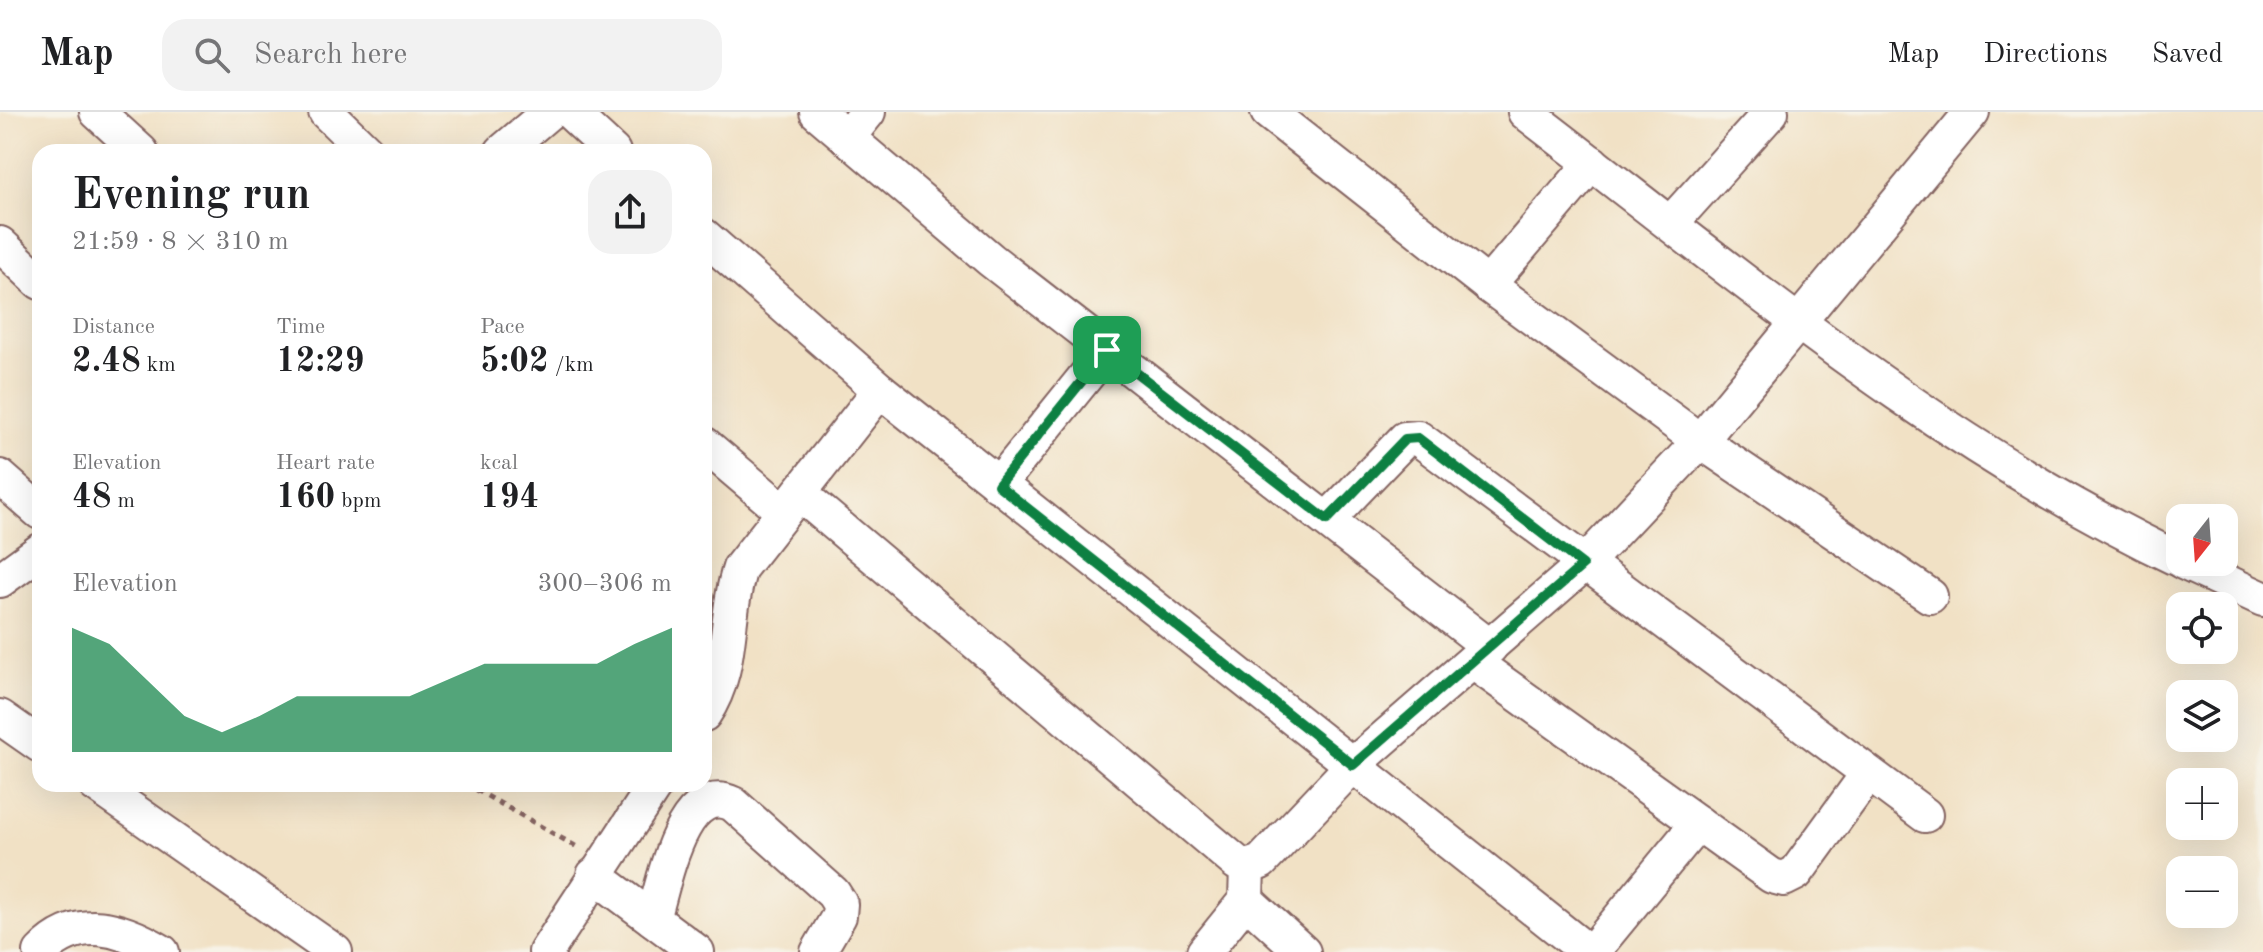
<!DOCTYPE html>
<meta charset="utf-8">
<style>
:root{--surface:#fff;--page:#f2f2f2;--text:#202124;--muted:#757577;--line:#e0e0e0;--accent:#0b8043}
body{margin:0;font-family:"Old Standard TT",serif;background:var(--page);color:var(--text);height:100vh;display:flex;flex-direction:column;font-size:30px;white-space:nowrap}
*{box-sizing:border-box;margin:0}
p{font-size:26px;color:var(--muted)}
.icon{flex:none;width:44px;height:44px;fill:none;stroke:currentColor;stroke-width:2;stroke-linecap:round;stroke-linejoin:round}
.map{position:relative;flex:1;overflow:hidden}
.details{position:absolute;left:32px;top:32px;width:680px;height:648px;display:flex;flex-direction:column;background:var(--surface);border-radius:24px;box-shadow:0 8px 32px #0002}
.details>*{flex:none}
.needle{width:52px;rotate:197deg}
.fabs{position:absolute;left:2166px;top:392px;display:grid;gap:16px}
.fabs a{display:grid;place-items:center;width:72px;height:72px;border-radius:16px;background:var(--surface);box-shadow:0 8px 32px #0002;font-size:40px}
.pin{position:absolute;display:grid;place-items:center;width:68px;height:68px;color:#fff;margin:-34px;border-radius:16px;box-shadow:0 4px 12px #0006}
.round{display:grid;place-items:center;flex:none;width:84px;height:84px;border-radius:24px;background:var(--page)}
.head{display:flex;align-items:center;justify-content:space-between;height:136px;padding:0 40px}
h1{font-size:44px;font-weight:800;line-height:60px}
.figures{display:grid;grid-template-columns:repeat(3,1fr);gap:12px;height:136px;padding:8px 40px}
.figures div{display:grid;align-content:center}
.figures b{font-size:34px;font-weight:800}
.figures small{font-size:22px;font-weight:400}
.figures p{font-size:22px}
.chart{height:224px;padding:16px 40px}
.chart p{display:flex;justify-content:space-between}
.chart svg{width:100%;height:144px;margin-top:8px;fill:var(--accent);opacity:.7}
header{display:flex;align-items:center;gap:48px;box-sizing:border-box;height:112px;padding:0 40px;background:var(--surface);border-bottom:2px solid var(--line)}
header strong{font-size:38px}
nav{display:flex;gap:44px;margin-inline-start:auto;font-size:28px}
.search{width:560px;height:72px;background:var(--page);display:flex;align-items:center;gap:20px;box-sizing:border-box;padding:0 28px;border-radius:24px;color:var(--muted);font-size:30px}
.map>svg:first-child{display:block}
</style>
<header>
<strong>Map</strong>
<div class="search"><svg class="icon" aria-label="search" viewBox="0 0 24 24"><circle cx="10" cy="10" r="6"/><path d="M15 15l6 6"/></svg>Search here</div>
<nav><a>Map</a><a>Directions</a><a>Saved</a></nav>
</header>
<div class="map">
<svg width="2263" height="840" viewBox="0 0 2263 840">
<rect width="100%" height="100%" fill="#f7f3e8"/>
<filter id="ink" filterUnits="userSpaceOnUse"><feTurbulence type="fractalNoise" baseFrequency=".0125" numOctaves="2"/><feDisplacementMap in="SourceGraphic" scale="16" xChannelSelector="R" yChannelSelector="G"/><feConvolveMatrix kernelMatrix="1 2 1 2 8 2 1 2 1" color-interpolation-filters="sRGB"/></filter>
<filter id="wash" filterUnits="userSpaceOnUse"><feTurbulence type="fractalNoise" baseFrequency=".006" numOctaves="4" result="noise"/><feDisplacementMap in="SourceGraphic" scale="32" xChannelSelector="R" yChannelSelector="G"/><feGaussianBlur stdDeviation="1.8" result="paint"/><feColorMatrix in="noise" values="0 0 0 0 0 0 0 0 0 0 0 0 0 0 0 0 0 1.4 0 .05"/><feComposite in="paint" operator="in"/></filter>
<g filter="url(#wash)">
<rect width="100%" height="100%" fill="#f1e1c5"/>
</g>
<g filter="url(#ink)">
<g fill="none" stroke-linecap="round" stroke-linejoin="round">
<g stroke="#846361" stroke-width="38">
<g id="minor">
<polyline points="97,0 141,40"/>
<polyline points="326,0 367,40"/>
<polyline points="570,0 613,40"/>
<polyline points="817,0 991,148 1490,535"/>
<polyline points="1268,0 1488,173 1700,329 1930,484"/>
<path d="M 1525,0 C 1736,161 1939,334 2180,448"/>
<polyline points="847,26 868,0"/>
<polyline points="502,40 549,0"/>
<polyline points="1671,111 1771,0"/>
<polyline points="704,124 880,278 1588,840"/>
<polyline points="0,132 40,170"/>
<polyline points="1488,173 1592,51"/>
<polyline points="704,332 784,400"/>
<polyline points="0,365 40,400"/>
<polyline points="998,373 1107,238"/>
<polyline points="799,381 1237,751 1247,755 1261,750 1353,653 1583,453 1700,329 1972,0"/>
<polyline points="1327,408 1405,327 1418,326 1925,703"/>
<polyline points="2183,450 2263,487"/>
<polyline points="0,468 40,439"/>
<polyline points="1473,550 1772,764 1784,767 1796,761 1868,662"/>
<path d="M 704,602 C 734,558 724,505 740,456 L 880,278"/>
<polyline points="0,605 40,633"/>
<polyline points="95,672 335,840"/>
<polyline points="594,763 697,840"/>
<polyline points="1246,788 1303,840"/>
<path d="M 653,807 C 664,772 681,668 733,692 L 833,781 L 840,792 L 839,804 L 818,840"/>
<path d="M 41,840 C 78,801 122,816 162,840"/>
<polyline points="546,840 656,672"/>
<polyline points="1204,840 1246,788 1247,755"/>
<polyline points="1592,840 1698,711"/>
</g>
</g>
<polyline stroke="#846361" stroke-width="5" stroke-dasharray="6 6" stroke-linecap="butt" points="466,672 577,735"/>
<use href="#minor" stroke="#fff" stroke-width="34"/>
</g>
</g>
<g fill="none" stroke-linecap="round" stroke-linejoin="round" filter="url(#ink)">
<g stroke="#fff" stroke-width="16">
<polygon id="route" points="1107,238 1327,408 1405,327 1418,326 1583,453 1353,653 998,373"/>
</g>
<use href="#route" stroke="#0b8043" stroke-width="10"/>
</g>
</svg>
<div class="fabs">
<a><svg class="needle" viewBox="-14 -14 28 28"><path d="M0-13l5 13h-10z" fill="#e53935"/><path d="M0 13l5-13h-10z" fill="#757577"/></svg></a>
<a><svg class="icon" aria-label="locate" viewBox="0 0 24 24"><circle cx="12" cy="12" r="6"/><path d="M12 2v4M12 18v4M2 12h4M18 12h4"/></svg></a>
<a><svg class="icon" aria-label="layers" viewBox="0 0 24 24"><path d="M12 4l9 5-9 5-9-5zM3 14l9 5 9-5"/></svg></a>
<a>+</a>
<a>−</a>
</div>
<div class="pin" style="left:1107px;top:238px;background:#1e9e55"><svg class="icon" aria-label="arrive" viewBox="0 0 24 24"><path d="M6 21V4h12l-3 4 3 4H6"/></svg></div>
<section class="details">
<div class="head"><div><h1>Evening run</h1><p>21:59 · 8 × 310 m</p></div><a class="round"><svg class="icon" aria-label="share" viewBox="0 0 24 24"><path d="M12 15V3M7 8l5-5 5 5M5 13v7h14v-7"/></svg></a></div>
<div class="figures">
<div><p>Distance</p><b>2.48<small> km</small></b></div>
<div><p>Time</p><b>12:29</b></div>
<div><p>Pace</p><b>5:02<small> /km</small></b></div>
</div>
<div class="figures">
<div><p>Elevation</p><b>48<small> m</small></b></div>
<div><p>Heart rate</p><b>160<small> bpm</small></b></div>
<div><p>kcal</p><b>194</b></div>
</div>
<div class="chart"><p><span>Elevation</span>300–306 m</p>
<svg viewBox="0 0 160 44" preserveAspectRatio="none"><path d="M0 44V6L10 11L20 22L30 33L40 38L50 33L60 27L70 27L80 27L90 27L100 22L110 17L120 17L130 17L140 17L150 11L160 6V44z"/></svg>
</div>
</section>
</div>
